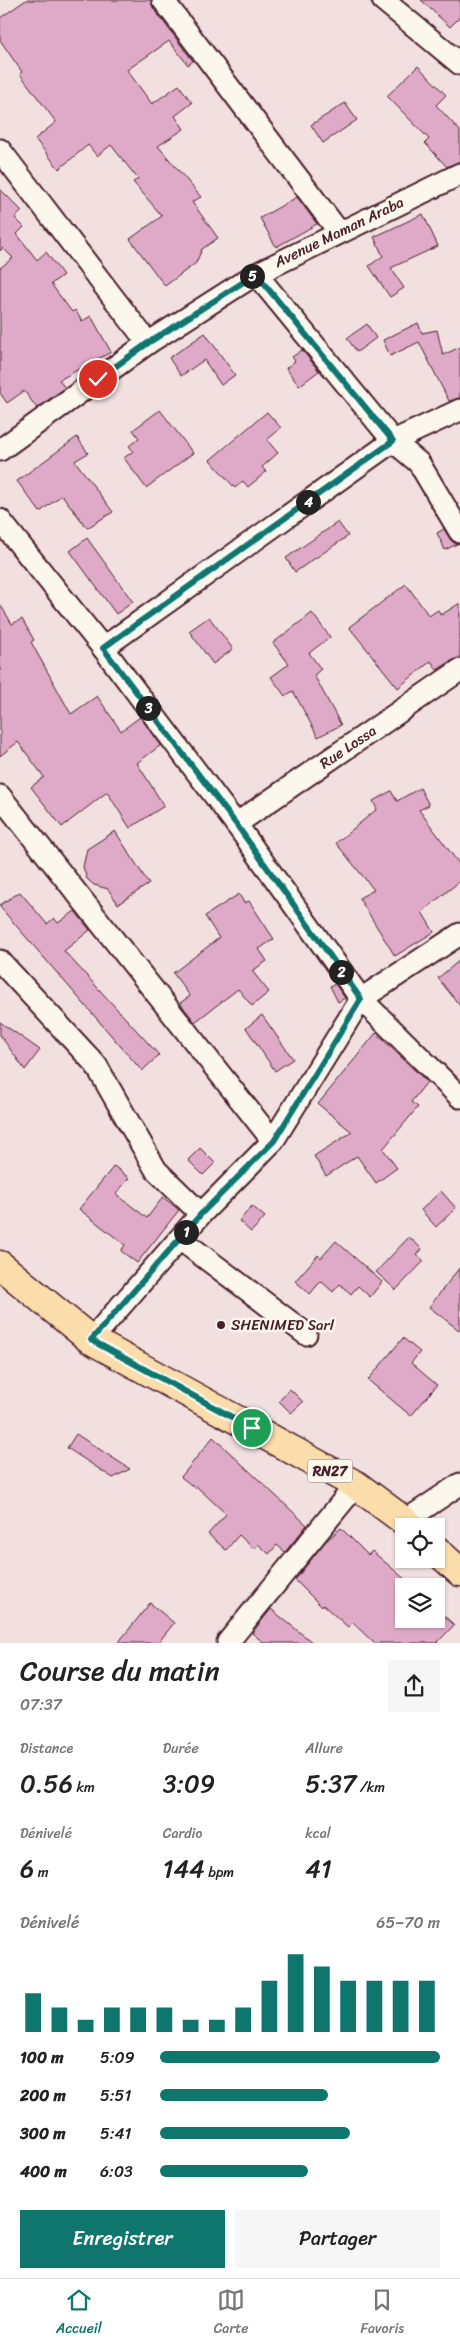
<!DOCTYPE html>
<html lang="fr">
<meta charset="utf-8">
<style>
:root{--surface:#fff;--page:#f6f6f6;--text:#222;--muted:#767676;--line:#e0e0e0;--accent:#0f766e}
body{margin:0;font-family:Sriracha,sans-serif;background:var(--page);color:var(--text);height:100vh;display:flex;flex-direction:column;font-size:19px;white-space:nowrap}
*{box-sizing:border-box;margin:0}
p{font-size:16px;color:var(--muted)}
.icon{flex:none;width:28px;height:28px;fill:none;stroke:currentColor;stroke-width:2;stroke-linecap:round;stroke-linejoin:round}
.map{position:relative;height:1643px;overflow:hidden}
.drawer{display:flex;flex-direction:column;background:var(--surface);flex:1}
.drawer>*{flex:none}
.controls{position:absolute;left:395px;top:1518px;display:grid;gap:10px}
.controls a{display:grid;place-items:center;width:50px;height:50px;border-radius:0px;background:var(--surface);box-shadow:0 1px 4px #0004;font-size:25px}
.pin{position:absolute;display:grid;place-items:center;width:42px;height:42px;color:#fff;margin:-21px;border:2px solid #fff;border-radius:50%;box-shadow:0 1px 5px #0007}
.km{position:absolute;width:25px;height:25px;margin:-12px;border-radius:50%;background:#222;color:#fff;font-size:14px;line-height:25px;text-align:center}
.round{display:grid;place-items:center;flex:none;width:52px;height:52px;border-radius:0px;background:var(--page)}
.summary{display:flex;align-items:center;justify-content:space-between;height:85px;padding:0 20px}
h1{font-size:28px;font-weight:600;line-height:38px}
.stats{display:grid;grid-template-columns:repeat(3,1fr);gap:8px;height:85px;padding:5px 20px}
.stats div{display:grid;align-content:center}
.stats b{font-size:25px;font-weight:600}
.stats small{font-size:14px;font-weight:400}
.stats p{font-size:14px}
.chart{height:140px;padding:10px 20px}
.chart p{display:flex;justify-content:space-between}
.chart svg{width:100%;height:90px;margin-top:5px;stroke:var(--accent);stroke-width:6}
.button{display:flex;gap:10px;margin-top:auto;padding:10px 20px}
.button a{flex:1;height:58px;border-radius:0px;background:var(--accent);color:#fff;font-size:20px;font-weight:600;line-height:58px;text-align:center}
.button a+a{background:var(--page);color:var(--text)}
ul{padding:0 20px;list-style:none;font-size:16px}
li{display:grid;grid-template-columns:80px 60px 1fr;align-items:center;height:38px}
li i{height:12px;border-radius:6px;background:var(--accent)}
.dock{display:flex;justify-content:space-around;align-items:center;height:70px;border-top:1px solid var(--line);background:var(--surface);font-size:14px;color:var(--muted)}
.dock a{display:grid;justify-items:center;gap:2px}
.dock .selected{color:var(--accent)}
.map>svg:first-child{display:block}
</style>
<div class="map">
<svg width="460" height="1643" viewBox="0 0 460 1643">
<rect width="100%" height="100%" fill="#f2e0e1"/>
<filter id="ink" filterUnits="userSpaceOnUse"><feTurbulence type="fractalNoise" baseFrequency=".02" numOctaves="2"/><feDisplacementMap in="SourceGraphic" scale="10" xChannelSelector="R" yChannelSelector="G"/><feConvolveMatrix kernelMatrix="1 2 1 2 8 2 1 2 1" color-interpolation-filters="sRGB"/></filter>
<g filter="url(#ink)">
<g fill="#deaac7" stroke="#4a1f2b">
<polygon points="26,0 151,0 153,8 193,61 188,65 169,41 127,70 152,104 179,85 192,103 175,116 184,129 158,146 201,197 192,202 218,238 202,249 196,263 165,286 130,239 162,216 133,182 138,179 111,145 97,156 88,145 59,169 35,139 56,122 20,74 22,72 0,40 0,18"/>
<polygon points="421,0 460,0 460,17 450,27"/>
<polygon points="418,66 446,95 436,105 460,131 460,161 447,167 425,143 429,139 387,96"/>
<polygon points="345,103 357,120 323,143 311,125"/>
<polygon points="0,189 22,211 15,218 24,227 17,234 37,260 46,252 63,275 51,284 72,312 75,310 82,321 91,316 111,352 59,380 65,388 37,408 24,391 7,403 0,393 0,268 13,258 3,248 0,251"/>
<polygon points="297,197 317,224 276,247 260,218"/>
<polygon points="423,214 438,246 391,268 404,288 390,297 369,266 383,256 374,237"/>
<polygon points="418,323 422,333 437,330 443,355 460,347 460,398 449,401 419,342 390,356 383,340"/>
<polygon points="367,324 376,338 357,352 347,338"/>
<polygon points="205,333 235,375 221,385 204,360 181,376 169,358"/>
<polygon points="302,350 319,371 299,386 286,368 295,361 292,357"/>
<polygon points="160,410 193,453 146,488 124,458 133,451 129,446 139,438 133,430"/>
<polygon points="267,412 281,428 267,440 278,453 262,467 266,472 248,487 243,481 235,488 210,460"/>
<polygon points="77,437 88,453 75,461 113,512 87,528 62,495 40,512 17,481"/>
<polygon points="338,522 348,536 295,572 286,558"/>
<polygon points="444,529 450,539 457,544 445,550 437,533"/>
<polygon points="87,538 133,602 116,614 70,551"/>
<polygon points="406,584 429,616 438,610 441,615 460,603 460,658 453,660 437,670 431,661 398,688 349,627"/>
<polygon points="0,604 12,624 22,619 34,640 31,642 71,714 97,696 121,731 140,717 161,745 137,763 164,806 130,828 107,792 62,827 31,787 44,777 18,742 0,756"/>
<polygon points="312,613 330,637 309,653 321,669 314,675 341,725 318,737 293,691 285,696 271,677 289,664 273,643"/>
<polygon points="209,617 233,649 213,664 189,631"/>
<polygon points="420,788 429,805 419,810 460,865 460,881 422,912 434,932 395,956 359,898 374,890 336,843 377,809 373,801 391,791 397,801"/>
<polygon points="115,831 149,884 118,904 108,889 94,885 87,879 83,867 87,849"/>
<polygon points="20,892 47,924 54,918 58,923 75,911 90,930 64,951 159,1055 142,1071 0,907 0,905"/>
<polygon points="239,894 244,903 249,901 274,939 259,949 267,961 252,971 269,992 252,1006 238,989 195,1022 180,1003 190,996 173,973 219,938 205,916"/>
<polygon points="460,960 460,1006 438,978"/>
<polygon points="335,984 345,998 338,1002 330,986"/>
<polygon points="262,1015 293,1059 275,1071 246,1028"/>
<polygon points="0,1022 40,1050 25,1070 0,1035"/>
<polygon points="376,1033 427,1082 411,1102 418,1107 383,1149 397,1168 376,1183 357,1156 326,1176 314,1156 352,1132 318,1104"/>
<polygon points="200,1148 215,1163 203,1175 188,1160"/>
<polygon points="114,1166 129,1178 116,1194 147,1218 163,1197 179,1210 137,1263 121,1251 125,1245 79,1209"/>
<polygon points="441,1191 456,1208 436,1227 421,1210"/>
<polygon points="252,1206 265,1217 251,1232 239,1221"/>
<polygon points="409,1237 422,1249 417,1255 424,1261 396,1290 376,1272"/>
<polygon points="336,1241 382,1282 370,1297 358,1286 351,1294 340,1284 333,1292 321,1281 310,1294 295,1281 318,1255 321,1258"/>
<polygon points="460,1267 460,1331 429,1307"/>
<polygon points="403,1338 420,1352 411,1363 437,1385 411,1416 368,1380"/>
<polygon points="290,1389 303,1402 291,1413 279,1401"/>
<polygon points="76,1434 130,1469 113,1478 67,1448"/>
<polygon points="213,1437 307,1525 285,1552 277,1545 269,1554 258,1544 254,1549 239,1535 226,1550 208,1534 226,1514 196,1486 195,1488 181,1477"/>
<polygon points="341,1528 368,1555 372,1551 413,1586 404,1586 404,1619 436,1619 436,1608 454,1625 437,1643 374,1643 352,1622 348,1627 323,1605 322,1607 295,1580 325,1542"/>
<polygon points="150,1603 174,1623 158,1643 118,1643"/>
<polygon points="271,1609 313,1643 264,1643 252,1633"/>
</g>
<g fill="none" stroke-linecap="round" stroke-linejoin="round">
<g stroke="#4a1f2b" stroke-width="25">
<g id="minor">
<polyline points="163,0 339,232"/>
<polyline points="383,0 460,64"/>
<polyline points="0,150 148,343"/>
<polyline points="256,274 393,441 419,463 460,532"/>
<polyline points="0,450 148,343 256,274 460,174"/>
<polyline points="0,520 103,648 236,824 361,999 460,1097"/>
<polyline points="103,648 393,441 460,410"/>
<polyline points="0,796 273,1141"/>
<polyline points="236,824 460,670"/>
<polyline points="0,961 96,1065 156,1170 201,1214"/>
<polyline points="180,1239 306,1334"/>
<polyline points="91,1340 201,1214 273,1141 361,999 460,934"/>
<polyline points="405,1521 460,1484"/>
<polyline points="230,1643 228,1642 356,1485"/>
</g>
</g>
<g stroke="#4a1f2b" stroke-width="31">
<g id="primary">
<polyline points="0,1265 91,1340 356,1485 411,1526"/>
<polyline points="436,1550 460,1572"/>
</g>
</g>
<use href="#minor" stroke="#fbf7ec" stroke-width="21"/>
<use href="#primary" stroke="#faddab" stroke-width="28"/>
</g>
</g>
<g fill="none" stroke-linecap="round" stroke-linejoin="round" filter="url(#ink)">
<g stroke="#fff" stroke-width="10">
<polyline id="route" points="98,379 148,343 256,274 393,441 103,648 236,824 361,999 274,1141 201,1214 91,1340 252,1428"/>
</g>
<use href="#route" stroke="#0f766e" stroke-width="6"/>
</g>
<circle fill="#4a1f2b" stroke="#fbf7ec" stroke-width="2" cx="221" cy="1325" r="5"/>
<g text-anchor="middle" stroke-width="5" stroke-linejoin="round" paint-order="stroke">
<rect fill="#fbf7ec" stroke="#7f6065" stroke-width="1" x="307.5" y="1459.5" width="45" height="23" rx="4"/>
<g font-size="14" font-weight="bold" fill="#4a1f2b">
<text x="330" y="1476">RN27</text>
</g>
<g font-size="15" fill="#4a1f2b" stroke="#fbf7ec">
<text transform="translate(339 232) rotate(-26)" y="5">Avenue Maman Araba</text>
<text transform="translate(348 747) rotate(-34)" y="5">Rue Lossa</text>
</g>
<g font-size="15" fill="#4a1f2b" stroke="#fbf7ec" text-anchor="start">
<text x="231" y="1330">SHENIMED Sarl</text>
</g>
</g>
</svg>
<div class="controls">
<a><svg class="icon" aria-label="locate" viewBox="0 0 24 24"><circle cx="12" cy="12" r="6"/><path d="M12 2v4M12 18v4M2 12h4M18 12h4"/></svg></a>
<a><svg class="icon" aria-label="layers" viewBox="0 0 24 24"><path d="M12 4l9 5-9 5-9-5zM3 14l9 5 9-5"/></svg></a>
</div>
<div class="pin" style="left:252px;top:1428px;background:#1e9e55"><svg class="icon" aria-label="arrive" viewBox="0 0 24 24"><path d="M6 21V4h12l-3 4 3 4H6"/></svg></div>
<div class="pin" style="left:98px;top:379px;background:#d93025"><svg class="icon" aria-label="check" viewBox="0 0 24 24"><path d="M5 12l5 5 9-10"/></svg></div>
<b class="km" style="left:186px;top:1232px">1</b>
<b class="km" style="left:341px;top:972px">2</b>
<b class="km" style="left:148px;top:708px">3</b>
<b class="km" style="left:308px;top:502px">4</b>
<b class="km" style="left:252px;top:276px">5</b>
</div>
<section class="drawer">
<div class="summary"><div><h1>Course du matin</h1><p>07:37</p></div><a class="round"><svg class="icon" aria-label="share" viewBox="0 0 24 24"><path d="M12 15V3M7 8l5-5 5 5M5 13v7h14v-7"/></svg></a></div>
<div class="stats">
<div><p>Distance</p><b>0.56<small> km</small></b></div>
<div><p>Durée</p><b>3:09</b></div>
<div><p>Allure</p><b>5:37<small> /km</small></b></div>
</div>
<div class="stats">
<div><p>Dénivelé</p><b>6<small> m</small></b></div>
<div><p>Cardio</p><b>144<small> bpm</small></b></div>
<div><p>kcal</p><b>41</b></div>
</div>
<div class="chart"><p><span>Dénivelé</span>65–70 m</p>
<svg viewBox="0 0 160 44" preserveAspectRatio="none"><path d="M5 44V25M15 44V32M25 44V38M35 44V32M45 44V32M55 44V32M65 44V38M75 44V38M85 44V32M95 44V19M105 44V6M115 44V12M125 44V19M135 44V19M145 44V19M155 44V19"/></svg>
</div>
<ul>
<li><b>100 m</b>5:09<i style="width:100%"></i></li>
<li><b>200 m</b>5:51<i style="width:60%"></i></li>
<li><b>300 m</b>5:41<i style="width:68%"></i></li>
<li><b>400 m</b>6:03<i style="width:53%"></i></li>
</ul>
<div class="button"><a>Enregistrer</a><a>Partager</a></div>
</section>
<nav class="dock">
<a class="selected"><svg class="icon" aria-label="home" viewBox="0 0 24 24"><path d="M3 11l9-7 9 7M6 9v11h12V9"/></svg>Accueil</a>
<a><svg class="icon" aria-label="map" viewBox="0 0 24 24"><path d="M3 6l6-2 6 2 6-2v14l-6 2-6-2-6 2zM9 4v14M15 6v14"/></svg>Carte</a>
<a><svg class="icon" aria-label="saved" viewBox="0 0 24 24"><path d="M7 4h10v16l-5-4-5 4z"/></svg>Favoris</a>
</nav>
